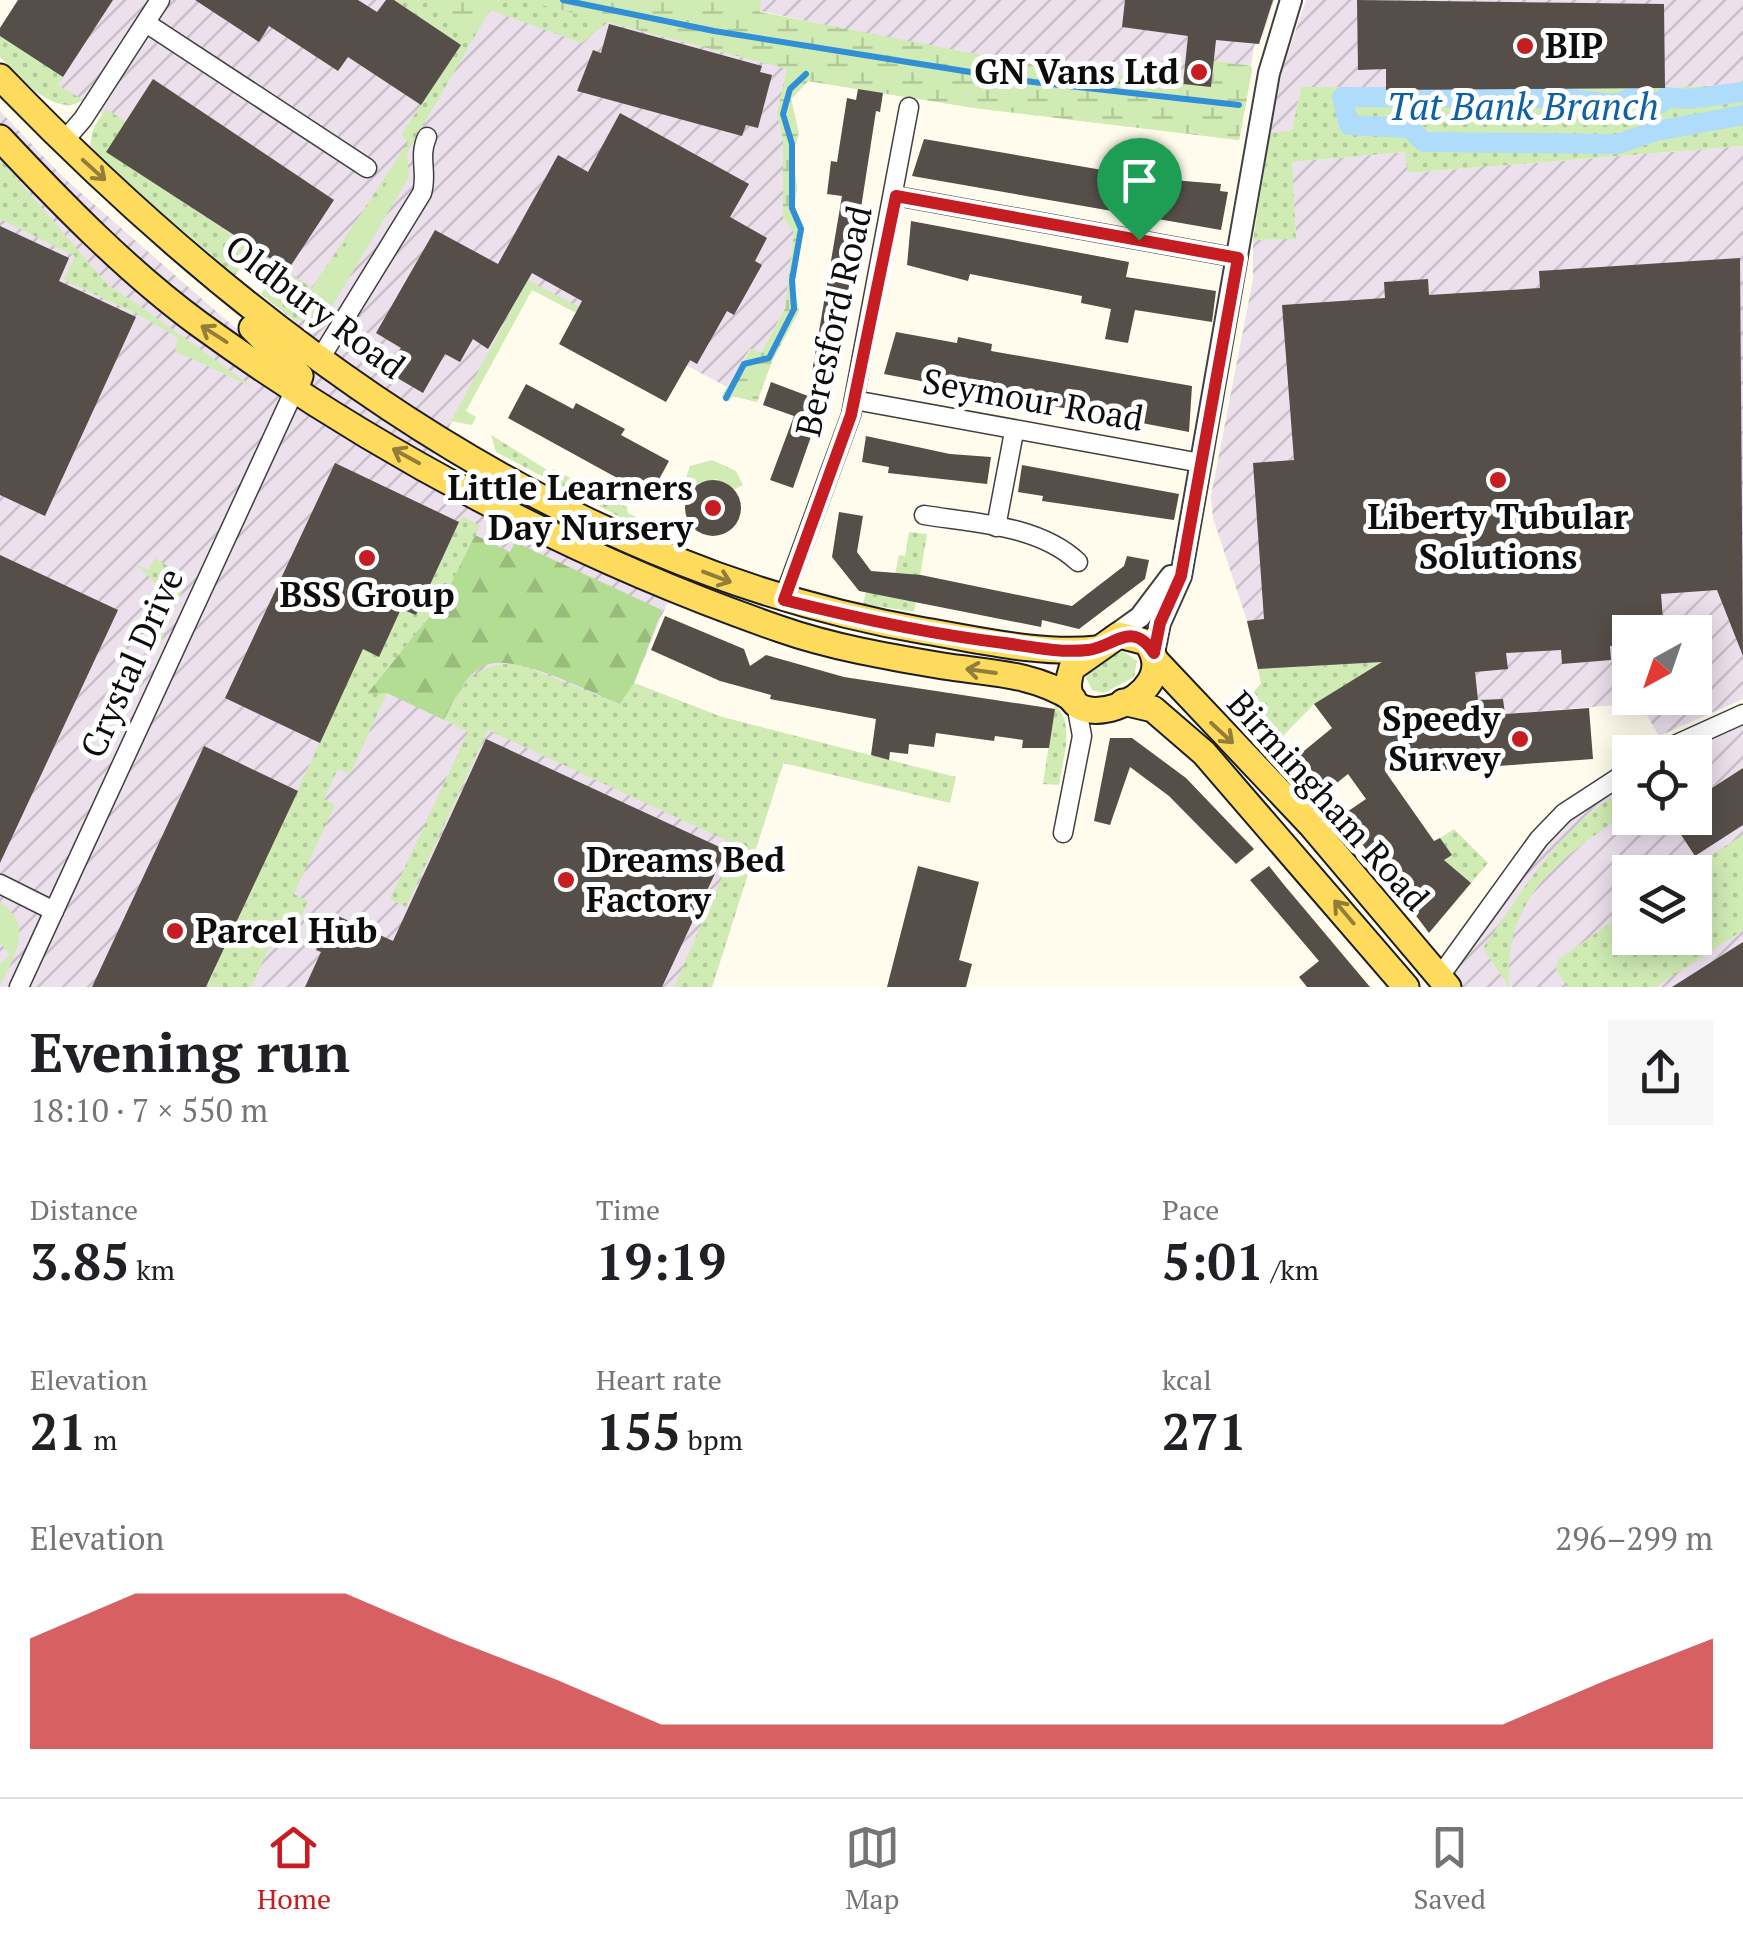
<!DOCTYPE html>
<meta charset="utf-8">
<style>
:root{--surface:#fff;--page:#f6f6f6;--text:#202124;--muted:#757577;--line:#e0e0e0;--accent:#c51d21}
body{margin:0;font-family:"PT Serif",serif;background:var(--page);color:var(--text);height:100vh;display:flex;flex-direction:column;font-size:38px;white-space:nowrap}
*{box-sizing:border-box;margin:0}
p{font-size:32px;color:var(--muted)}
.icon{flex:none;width:55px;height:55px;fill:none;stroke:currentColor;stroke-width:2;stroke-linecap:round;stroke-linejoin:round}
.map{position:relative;height:987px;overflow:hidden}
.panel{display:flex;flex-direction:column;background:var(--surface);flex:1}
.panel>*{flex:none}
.needle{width:65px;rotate:220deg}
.tools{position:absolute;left:1612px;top:615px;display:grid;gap:20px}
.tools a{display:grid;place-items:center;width:100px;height:100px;border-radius:0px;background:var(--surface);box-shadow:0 5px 25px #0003;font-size:50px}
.pin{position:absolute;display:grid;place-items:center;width:85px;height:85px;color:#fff;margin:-102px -42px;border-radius:50% 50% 50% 0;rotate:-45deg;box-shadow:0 0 10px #0007}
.pin .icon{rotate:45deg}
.round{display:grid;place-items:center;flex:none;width:105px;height:105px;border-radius:0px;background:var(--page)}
.headline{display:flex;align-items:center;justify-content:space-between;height:170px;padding:0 30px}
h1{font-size:55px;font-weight:700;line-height:75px}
.metrics{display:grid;grid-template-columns:repeat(3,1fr);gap:15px;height:170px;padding:10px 30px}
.metrics div{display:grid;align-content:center}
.metrics b{font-size:50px;font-weight:700}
.metrics small{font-size:28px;font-weight:400}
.metrics p{font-size:28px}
.chart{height:280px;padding:20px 30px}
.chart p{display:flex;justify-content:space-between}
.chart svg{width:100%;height:180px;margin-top:10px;fill:var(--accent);opacity:.7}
.tab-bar{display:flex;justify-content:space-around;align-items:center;height:140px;border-top:2px solid var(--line);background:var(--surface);font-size:28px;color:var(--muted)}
.tab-bar a{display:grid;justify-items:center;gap:5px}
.tab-bar .active{color:var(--accent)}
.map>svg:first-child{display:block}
</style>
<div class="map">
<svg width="1743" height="987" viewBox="0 0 1743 987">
<defs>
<pattern id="industrial-furrows" width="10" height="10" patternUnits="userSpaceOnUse" patternTransform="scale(2.5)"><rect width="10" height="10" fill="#ebe0ec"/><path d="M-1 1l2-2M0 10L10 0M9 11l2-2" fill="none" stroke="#c8bfc9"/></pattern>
<pattern id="grass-dots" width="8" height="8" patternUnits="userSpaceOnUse" patternTransform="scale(2.5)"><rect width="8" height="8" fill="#d0ecb4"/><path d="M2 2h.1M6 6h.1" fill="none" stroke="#b1c99a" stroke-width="1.8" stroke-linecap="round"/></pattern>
<pattern id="forest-firs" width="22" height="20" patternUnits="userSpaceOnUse" patternTransform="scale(2.5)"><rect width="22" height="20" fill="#b3dd92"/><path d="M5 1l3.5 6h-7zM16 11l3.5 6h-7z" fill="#99bc7d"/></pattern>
<pattern id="wetland-marsh" width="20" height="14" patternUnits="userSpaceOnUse" patternTransform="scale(2.5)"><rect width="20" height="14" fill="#d0ecb4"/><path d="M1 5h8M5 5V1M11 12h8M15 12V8" fill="none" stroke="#b1c99a"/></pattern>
<pattern id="park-tufts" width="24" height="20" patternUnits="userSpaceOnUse" patternTransform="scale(2.5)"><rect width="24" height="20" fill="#d0ecb4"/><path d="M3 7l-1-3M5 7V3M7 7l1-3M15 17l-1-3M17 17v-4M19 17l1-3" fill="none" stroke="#b1c99a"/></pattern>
</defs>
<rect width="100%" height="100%" fill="#fffced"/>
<g fill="url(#industrial-furrows)" fill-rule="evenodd">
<polygon points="18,0 523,0 788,69 777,112 783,141 783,217 794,233 785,309 760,354 750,349 727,387 528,281 432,458 403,448 675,584 634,683 722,717 792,736 712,987 0,987 0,111 63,177 234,327 275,348 295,322 261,294 265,288 241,268 235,275 89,145 102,114 83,101 67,106 38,94 0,57 0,28"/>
<polygon points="761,0 1274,0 1263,35 1254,46 1251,66 1214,61 1211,87 1016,62 845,29 760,11"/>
<polygon points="1306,0 1743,0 1743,84 1665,88 1301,87 1292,130 1270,133 1282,71"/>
<path d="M 1743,146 L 1743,699 L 1659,736 L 1640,703 L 1505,714 L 1503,699 L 1446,703 L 1443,667 L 1261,683 L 1247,621 L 1213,518 L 1211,496 L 1253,279 L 1253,240 L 1296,238 L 1291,162 L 1405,152 L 1409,173 ZM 1630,632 L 1695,632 L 1695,698 L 1630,698 Z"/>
<path d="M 1743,714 L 1743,987 L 1427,987 L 1539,839 L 1630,770 L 1630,818 L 1695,818 L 1695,752 L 1659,752 ZM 1630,872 L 1695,872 L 1695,938 L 1630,938 Z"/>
</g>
<g fill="url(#grass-dots)">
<path d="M 394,0 L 761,0 L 760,12 L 1016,62 L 1211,87 L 1214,61 L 1251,66 L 1252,70 L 1239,140 L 975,108 L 808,81 L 791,99 L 799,134 L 792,153 L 797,188 L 794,205 L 804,228 L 794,286 L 799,311 L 772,361 L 757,402 L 733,396 L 729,401 L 722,396 L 751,349 L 761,353 L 785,309 L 794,233 L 783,217 L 783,141 L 777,112 L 787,69 L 608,22 L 582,43 L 490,10 L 407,153 L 296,321 L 261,294 L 265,288 L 241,268 L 235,275 L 96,157 C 85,137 94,127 106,109 L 126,122 L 107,152 L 312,288 L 408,142 L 401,135 L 461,45 Z"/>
<path d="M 0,36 L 63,77 L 58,85 L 83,100 C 53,119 19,75 0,57 Z"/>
<polygon points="1743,84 1743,146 1408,173 1405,152 1292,162 1296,239 1253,240 1270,133 1292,130 1301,87 1665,88"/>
<polygon points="0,159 107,284 144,309 139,315 64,280 75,256 0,219"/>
<polygon points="491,435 549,471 554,469 576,481 578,487 627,507 628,513 645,522 637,526 496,452"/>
<polygon points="462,516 480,526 443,600 368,693 387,693 350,774 338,769 324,799 335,805 294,894 308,901 299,922 284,916 251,987 206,987 363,649 379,657 401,609 416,615"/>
<polygon points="909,532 927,534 914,612 863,604 866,592 895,574 899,555 905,556"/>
<path d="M 155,558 L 180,574 L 185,584 L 157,651 C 158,608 176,596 135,564 L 149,570 Z"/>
<polygon points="1123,651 1137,661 1134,677 1104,693 1092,690 1086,677 1088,670"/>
<polygon points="1449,658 1479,700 1446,703 1443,667 1363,673 1366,712 1314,704 1281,738 1262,738 1234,716 1261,683 1258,669"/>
<path d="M 516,663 L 619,704 L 634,683 L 722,717 L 956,777 L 950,803 L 783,763 L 712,987 L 674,987 L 736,845 L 488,730 L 406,907 L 390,899 L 468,732 L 444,720 C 465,681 470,666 516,663 Z"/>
<path d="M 1055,705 C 1076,723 1062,761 1059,785 L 1043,784 Z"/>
<path d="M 1630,786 L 1630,811 C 1559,859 1504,895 1509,987 L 1483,948 C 1525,886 1563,823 1630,786 Z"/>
<polygon points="1454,829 1488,863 1471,883 1444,860 1451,854 1440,838"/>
<polygon points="1743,835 1743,930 1656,987 1567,987 1556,969 1558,959 1630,910 1630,938 1695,938 1695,876 1702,871 1697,864"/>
</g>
<path fill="url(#forest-firs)" d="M 475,535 L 510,552 L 515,542 L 662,610 L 634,683 L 620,704 C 589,692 517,653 486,665 C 465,673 454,701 444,720 L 387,693 L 367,694 L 443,600 Z"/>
<g fill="url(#wetland-marsh)">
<polygon points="424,0 497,0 475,34"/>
<polygon points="523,0 761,0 760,12 1016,62 1211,87 1214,61 1251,66 1252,70 1239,140 975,108 808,81 791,99 799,134 792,153 797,188 794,205 804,228 794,286 799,311 772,361 757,402 733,396 729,401 722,396 751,349 761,353 785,309 794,233 783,217 783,141 777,112 788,69"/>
</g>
<polygon fill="url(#park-tufts)" points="712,460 736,471 743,485 735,489 716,479 695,485 684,505 678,501 690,466"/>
<g fill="#d0ecb4">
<polygon points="407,153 409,177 327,315 296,321"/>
<polygon points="528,280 579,307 576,313 532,290 466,411 476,417 472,425 451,421"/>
<polygon points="144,309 254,388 175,351 178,338 139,315"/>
<path d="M 0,902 C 35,926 15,955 0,986 L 0,964 L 10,955 L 0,943 Z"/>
</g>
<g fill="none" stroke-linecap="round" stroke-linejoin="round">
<g stroke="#3190d5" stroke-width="6">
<polyline points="563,0 714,31 1033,82 1239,105"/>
<polyline points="726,398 744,364 769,358 794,309 792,280 801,229 792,208 792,144 783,114 790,89 806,74"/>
</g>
<polyline stroke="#aedcfa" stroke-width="20" points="1743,92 1688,99 1666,97 1661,103 1633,97 1615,104 1562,98 1342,97 1349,125 1409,128 1424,142 1618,144 1656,131 1743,115"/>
</g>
<g fill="#564e49">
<polygon points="18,0 113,0 63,77 0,36 0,28"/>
<polygon points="195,0 358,0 377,12 386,0 394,0 461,45 421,105 348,57 338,71 269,26 259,42"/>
<polygon points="1125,0 1273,0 1259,44 1216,40 1211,87 1183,84 1188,36 1122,27"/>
<polygon points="1357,0 1664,4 1665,88 1386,90 1386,69 1358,70"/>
<polygon points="609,24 762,66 760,72 772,75 758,128 746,125 742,136 577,91 593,50 601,53"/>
<polygon points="153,79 334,200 288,270 106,152"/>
<polygon points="858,89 883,93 880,112 876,111 833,389 828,388 793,488 770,480 794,416 763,405 771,382 808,396 842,196 827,194 831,161 837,162 847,98 856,100"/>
<polygon points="620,113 749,184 730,217 767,238 755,261 762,265 734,315 727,311 697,364 690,360 666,402 559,344 582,301 532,273 488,349 473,339 460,362 445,354 423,393 387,372 401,348 376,333 435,230 498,264 558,155 588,172"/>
<polygon points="924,139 1148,178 1221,184 1220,191 1228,192 1221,230 912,176"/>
<polygon points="911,221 1129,262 1126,277 1216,291 1212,322 1135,310 1128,343 1105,339 1111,309 1081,303 1082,296 970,274 968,281 907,265"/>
<polygon points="0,226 69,258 59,281 136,317 45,516 0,495"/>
<polygon points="1740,258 1743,656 1717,590 1661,594 1664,632 1630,632 1630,645 1610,646 1611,660 1562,664 1561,650 1506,653 1508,669 1475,672 1478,700 1503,699 1505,714 1589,708 1593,759 1387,774 1434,841 1440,838 1452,855 1444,860 1471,883 1429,933 1341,816 1366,799 1348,774 1328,790 1299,755 1332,728 1314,704 1382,662 1258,669 1247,621 1264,619 1253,463 1294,460 1282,305 1385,298 1384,282 1428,279 1429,295 1540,288 1539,271"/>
<polygon points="896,332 957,343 958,337 992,344 991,351 1192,386 1189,432 884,374"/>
<polygon points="526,384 573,409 576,403 625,429 621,435 669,461 650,496 508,418"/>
<polygon points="866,436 950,454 991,457 987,484 888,473 889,467 862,462"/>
<polygon points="335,463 459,522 416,615 401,609 379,657 363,649 320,743 225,698"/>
<polygon points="1022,465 1179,494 1174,520 1042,501 1043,496 1018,492"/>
<circle cx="713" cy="508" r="28"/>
<polygon points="839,512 863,516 857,552 871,571 921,575 1072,606 1124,566 1127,556 1149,560 1145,579 1079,629 1042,620 1041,627 859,591 832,557"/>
<polygon points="0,555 118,610 0,863"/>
<polygon points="665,616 744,649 750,666 766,655 844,677 1055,709 1049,748 1022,748 1023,740 995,736 994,741 936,733 934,747 909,744 908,754 890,752 889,760 871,755 876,719 770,699 771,695 720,681 651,650"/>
<polygon points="1110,738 1132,738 1186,778 1254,849 1236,864 1169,796 1130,767 1110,825 1094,821"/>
<polygon points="486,739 726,850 662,987 305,987 321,952 316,950 323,934 329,937 338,916 393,941"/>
<polygon points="204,746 298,791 211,976 206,987 92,987"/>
<polygon points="1743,768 1743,825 1695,856 1670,818 1695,818 1695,799"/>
<polygon points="918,866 979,882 959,960 972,964 966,987 887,987"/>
<polygon points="1269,866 1285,886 1370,987 1307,987 1299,977 1319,961 1250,880"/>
<polygon points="1743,942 1743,987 1672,987"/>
</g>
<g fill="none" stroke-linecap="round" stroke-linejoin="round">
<g stroke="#404040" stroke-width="21">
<g id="minor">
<polyline points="146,23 367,168"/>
<polyline points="63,142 83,119 160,0"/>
<polyline points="896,196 1238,258"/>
<path d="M 318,362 L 422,193 C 428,173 418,157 427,137"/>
<polyline points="854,400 1201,463"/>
<path d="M 924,515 C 974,523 1039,525 1078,562"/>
<polyline points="996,527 1014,432"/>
<polyline points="783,600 851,415 909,107"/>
<polyline points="1659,752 1743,714"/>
<polyline points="1063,833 1082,736 1076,704"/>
<polyline points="0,884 54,911 296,387"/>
<polyline points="1440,976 1539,839 1564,813 1630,770"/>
<polyline points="19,987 54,911"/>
</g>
</g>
<g stroke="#404040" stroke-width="24">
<g id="tertiary">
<polyline points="1108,640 1140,617 1171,576"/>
<polyline points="1154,653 1160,623 1181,576 1269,73 1291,0"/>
</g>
</g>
<g stroke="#1e1e1e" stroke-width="29">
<g id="primary">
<path d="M 0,77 C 251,337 561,568 925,631 C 981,640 1040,655 1097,649"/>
<path d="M 0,138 C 61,203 128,272 199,324 C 375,452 575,558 780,629 C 831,647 889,657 943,666 C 988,673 1034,673 1073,699"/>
<polyline points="252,328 300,376 296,387"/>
<path d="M 1119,635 L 1146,642 C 1192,699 1045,749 1072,668 Z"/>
<polyline points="1156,661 1311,825 1448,987"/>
<polyline points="1123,702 1153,709 1204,753 1406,987"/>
</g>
</g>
<use href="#minor" stroke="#fff" stroke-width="18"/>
<use href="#tertiary" stroke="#fff" stroke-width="20"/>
<use href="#primary" stroke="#ffdb5d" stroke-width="25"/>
</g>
<defs><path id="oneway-shaft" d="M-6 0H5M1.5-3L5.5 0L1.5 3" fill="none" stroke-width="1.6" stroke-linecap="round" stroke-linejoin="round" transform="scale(2.5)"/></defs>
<g stroke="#927e39">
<use href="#oneway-shaft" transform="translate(94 170) rotate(42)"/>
<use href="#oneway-shaft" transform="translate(214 334) rotate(-147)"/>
<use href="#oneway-shaft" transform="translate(406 456) rotate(-151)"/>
<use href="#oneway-shaft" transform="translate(717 577) rotate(21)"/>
<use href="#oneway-shaft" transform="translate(981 671) rotate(-172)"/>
<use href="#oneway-shaft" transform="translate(1222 733) rotate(43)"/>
<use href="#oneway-shaft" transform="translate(1344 912) rotate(-130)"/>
</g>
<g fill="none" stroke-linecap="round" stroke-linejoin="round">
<g stroke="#fff" stroke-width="20">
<path id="route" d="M 896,196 L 1238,258 L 1181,576 L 1160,623 L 1154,653 C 1132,619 1114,647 1088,650 C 1059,653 1032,647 1004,643 C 929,634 856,618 784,600 L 851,415 Z"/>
</g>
<use href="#route" stroke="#c51d21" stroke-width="12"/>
</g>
<g fill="#c51d21" stroke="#fff" stroke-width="4">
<circle cx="1525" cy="46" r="10"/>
<circle cx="1199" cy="72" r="10"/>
<circle cx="1498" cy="480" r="10"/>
<circle cx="713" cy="508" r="10"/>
<circle cx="367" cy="558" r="10"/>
<circle cx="1520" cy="739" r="10"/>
<circle cx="566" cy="880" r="10"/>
<circle cx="175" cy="931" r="10"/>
</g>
<g text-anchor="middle" stroke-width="10" stroke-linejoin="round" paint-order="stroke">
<g font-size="35" font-weight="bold" fill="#0d0d0d" stroke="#fff" text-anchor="start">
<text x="1545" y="58">BIP</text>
<text x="1179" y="84" text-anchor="end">GN Vans Ltd</text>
<text x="693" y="500" text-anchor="end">Little Learners<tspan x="693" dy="40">Day Nursery</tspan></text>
<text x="1498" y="529" text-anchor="middle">Liberty Tubular<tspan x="1498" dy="40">Solutions</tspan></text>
<text x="367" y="607" text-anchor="middle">BSS Group</text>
<text x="1500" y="731" text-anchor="end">Speedy<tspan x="1500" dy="40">Survey</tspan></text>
<text x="586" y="872">Dreams Bed<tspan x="586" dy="40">Factory</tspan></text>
<text x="195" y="943">Parcel Hub</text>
</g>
<g font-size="35" fill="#0d0d0d" stroke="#fff">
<text transform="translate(315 307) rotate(37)" y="12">Oldbury Road</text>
<text transform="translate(834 321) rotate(-77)" y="12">Beresford Road</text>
<text transform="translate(1033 400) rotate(10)" y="12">Seymour Road</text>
<text transform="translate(132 663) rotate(-66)" y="12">Crystal Drive</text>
<text transform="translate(1328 801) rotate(48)" y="12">Birmingham Road</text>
</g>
<g font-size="38" font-style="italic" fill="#0f61a6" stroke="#fff">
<text x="1523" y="120">Tat Bank Branch</text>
</g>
</g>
</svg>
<div class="tools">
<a><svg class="needle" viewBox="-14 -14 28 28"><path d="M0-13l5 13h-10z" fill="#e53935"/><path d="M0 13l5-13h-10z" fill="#757577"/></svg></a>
<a><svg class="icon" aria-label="locate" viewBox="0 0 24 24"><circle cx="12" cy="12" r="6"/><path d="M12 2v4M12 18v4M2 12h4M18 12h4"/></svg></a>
<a><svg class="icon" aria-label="layers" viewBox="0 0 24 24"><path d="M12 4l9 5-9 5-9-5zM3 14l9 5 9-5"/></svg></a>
</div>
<div class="pin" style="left:1139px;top:240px;background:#1e9e55"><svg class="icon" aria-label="arrive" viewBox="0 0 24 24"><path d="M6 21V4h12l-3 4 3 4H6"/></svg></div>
</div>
<section class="panel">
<div class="headline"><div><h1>Evening run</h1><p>18:10 · 7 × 550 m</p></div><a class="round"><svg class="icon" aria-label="share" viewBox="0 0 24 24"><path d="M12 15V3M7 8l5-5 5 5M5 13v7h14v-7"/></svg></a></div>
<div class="metrics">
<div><p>Distance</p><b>3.85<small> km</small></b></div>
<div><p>Time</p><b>19:19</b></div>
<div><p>Pace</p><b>5:01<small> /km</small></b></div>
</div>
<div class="metrics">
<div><p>Elevation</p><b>21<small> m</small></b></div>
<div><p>Heart rate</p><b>155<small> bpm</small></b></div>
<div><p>kcal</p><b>271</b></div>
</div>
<div class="chart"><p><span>Elevation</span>296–299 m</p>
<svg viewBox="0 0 160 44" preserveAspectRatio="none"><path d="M0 44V17L10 6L20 6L30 6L40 17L50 27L60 38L70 38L80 38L90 38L100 38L110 38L120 38L130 38L140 38L150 27L160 17V44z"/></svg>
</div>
</section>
<nav class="tab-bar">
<a class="active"><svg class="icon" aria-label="home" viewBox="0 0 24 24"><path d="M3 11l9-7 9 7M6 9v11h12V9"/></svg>Home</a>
<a><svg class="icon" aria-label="map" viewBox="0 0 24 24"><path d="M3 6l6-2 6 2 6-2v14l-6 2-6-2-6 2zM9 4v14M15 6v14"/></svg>Map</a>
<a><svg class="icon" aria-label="saved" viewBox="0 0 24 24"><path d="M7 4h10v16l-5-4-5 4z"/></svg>Saved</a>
</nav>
